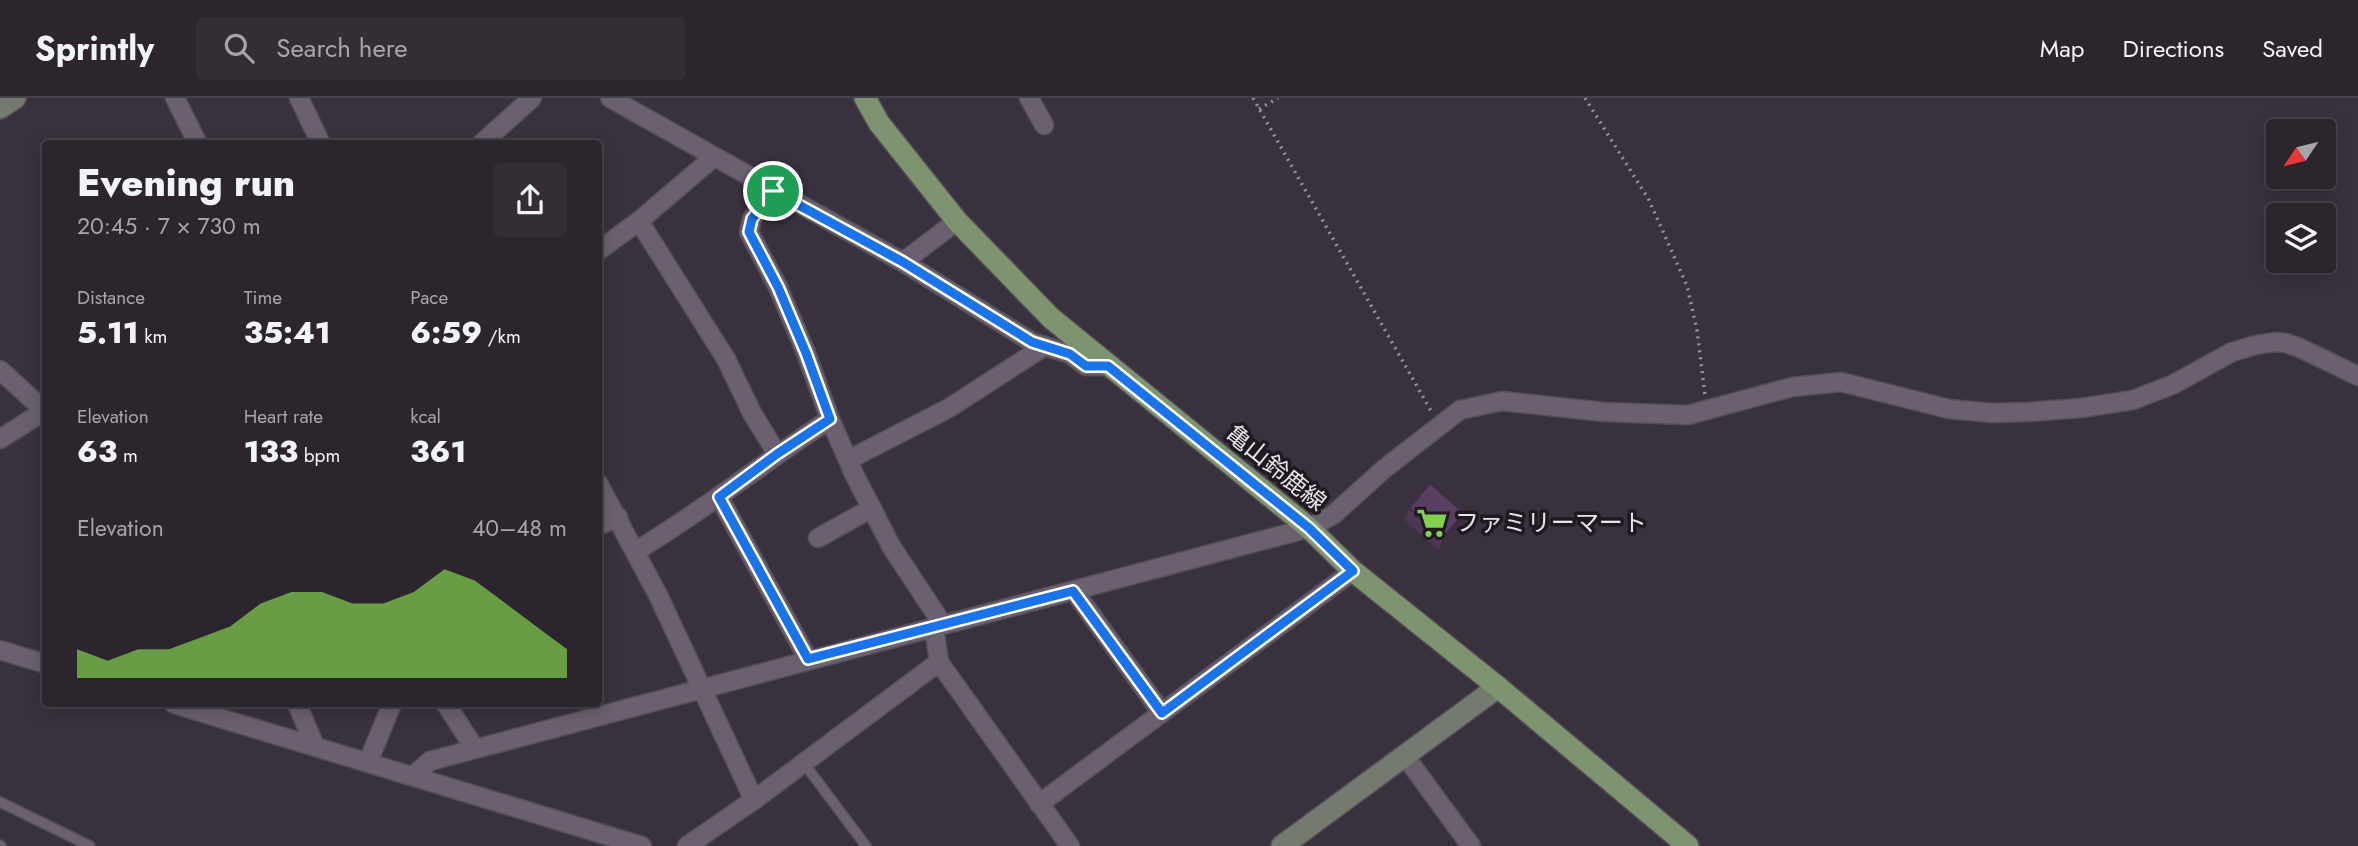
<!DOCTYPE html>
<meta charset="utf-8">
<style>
:root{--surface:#2c252e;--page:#342d36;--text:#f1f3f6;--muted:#a6a5aa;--line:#48424a;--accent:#82d04f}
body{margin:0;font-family:Jost,"Noto Sans JP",sans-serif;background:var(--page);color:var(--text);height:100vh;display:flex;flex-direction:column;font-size:26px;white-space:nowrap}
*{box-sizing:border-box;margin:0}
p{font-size:23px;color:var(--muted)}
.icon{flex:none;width:38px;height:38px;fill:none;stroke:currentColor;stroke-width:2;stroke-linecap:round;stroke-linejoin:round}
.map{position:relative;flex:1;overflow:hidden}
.side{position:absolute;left:42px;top:42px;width:560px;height:567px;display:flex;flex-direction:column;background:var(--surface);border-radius:7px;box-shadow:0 4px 18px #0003,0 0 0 2px var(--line)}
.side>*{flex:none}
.needle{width:46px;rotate:235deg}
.fabs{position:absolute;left:2266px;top:21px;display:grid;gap:14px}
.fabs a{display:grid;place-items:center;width:70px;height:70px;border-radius:7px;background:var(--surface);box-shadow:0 4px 18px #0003,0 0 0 2px var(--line);font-size:35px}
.pin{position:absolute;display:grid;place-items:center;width:60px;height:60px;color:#fff;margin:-30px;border:4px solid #fff;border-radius:50%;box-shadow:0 2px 7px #0007}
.round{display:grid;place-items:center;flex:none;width:74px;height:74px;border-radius:7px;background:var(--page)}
.head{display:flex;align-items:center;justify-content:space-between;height:119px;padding:0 35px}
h1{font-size:38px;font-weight:800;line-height:52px}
.figures{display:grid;grid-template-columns:repeat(3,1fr);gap:10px;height:119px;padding:7px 35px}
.figures div{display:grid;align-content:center}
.figures b{font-size:30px;font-weight:800}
.figures small{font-size:19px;font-weight:400}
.figures p{font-size:19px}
.chart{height:196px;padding:14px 35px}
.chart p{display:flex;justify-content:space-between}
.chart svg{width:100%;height:126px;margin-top:7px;fill:var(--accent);opacity:.7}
header{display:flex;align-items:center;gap:42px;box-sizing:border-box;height:98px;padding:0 35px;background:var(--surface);border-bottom:2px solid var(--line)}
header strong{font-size:33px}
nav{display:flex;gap:38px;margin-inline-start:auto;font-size:24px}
.search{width:490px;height:63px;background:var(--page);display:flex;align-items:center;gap:18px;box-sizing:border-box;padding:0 24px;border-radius:7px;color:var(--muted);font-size:26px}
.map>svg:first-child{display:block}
</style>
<header>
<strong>Sprintly</strong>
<div class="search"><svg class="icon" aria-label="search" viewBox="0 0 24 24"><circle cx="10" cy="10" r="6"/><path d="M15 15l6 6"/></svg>Search here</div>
<nav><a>Map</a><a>Directions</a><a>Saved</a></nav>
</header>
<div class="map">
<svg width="2358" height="748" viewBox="0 0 2358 748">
<rect width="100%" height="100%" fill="#3a313e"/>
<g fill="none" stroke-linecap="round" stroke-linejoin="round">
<g stroke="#554d58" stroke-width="12">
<g id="lane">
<polyline points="803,664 866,748"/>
<polyline points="0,704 90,748"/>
<polyline points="0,747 1,748"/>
</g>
</g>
<g stroke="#554d58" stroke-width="21">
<g id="street">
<polyline points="175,0 198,46"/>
<polyline points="299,0 321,46"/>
<polyline points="610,0 903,164 1032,244 1070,256 1086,268 1108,268"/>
<polyline points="1029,0 1044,27"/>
<polyline points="481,46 532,0"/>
<polyline points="773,93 752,121 749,134 778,189 806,255 830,321 854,376 891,448 943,527"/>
<polyline points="639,123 726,261 752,315 777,356"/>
<polyline points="598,153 639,123 714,59"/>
<polyline points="903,164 957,123"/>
<polyline points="0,272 46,314"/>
<polyline points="0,341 46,312"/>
<polyline points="848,362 949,310 1045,248"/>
<polyline points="598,385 658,497 754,702"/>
<polyline points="719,399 808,561"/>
<polyline points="598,428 618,419"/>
<polyline points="818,440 872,410"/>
<path d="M 636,453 C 703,413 764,364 830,321"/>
<polyline points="1074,493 1162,615"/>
<polyline points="934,529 939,564 1070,748"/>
<polyline points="0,552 46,566"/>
<polyline points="174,606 642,748"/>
<polyline points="297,606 315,648"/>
<polyline points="446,606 475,651"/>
<polyline points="1405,658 1471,748"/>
<polyline points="368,664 392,606"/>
<polyline points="413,678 430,663 1309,430 1333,417 1384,371 1460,312 1502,303 1604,314 1688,317 1792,289 1841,284 1949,311 1992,315 2027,314 2081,310 2133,302 2174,286 2232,254 2256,247 2275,244 2286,245 2300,250 2358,278"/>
<polyline points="1039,706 1353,473"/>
<polyline points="687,748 754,702 939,564"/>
</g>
</g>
<g stroke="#554d58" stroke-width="24">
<g id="secondary">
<polyline points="0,10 15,0"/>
<polyline points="1282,748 1498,589"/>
</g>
</g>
<g stroke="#554d58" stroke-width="24">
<polyline id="primary" points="865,0 879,25 957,123 1051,220 1309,430 1353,473 1498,589 1688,748"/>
</g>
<g stroke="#978f9a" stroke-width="3.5" stroke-dasharray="2 5" stroke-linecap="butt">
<polyline points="1253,0 1431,313"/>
<polyline points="1585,0 1649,102 1687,188 1697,232 1705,297"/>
<polyline points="1259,11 1278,0"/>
</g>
<use href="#lane" stroke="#6b606f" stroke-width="9"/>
<use href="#street" stroke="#6b606f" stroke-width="18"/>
<use href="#secondary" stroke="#747a6f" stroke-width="21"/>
<use href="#primary" stroke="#7e9470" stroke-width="21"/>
</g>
<polygon fill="#4d3654" points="1409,410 1460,427 1439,452 1404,422"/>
<polygon fill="#3e2c45" points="1464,415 1460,427 1439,452 1443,440"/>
<polygon fill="#593f62" stroke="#3e2c45" stroke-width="2" points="1430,385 1464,415 1443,440 1409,410"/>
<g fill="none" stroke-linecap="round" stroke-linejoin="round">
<g stroke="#fff" stroke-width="14">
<polygon id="route" points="773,93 903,164 1032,244 1070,256 1086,268 1108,268 1309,430 1353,473 1162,615 1073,493 808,561 719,399 777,356 830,321 806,255 778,189 749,134 752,121"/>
</g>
<use href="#route" stroke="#1a73e8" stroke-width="9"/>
</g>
<defs>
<g id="supermarket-bare" transform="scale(2.415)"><path d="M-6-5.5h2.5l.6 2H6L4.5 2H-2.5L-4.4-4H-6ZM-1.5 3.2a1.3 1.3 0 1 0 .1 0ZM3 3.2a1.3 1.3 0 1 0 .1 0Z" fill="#82d04f" stroke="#1f1a21" stroke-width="2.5" paint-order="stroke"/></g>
</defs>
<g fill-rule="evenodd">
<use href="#supermarket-bare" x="1432" y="425"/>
</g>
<g text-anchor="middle" stroke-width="7" stroke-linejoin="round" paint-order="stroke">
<g font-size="24" fill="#e8e2eb" stroke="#1f1a21">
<text transform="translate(1276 370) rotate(39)" y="8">亀山鈴鹿線</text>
</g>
<g font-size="24" fill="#e8e2eb" stroke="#1f1a21" text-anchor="start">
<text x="1455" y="433">ファミリーマート</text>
</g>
</g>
</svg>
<div class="fabs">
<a><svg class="needle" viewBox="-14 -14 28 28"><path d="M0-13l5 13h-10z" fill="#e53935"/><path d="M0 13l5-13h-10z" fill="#a6a5aa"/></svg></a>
<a><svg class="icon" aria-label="layers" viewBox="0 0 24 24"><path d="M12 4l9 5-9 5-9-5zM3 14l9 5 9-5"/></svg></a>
</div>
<div class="pin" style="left:773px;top:93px;background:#1e9e55"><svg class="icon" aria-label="arrive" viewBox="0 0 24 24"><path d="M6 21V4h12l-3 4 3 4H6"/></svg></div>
<section class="side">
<div class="head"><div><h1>Evening run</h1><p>20:45 · 7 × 730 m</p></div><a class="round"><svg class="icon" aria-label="share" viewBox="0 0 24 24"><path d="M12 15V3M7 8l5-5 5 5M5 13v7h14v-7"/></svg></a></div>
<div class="figures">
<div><p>Distance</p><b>5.11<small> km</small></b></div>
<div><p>Time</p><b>35:41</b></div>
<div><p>Pace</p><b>6:59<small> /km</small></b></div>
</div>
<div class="figures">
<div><p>Elevation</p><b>63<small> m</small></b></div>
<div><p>Heart rate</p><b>133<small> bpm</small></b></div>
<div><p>kcal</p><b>361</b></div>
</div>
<div class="chart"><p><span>Elevation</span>40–48 m</p>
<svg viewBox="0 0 160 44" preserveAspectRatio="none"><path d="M0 44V34L10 38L20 34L30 34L40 30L50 26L60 18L70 14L80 14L90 18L100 18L110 14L120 6L130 10L140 18L150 26L160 34V44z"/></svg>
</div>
</section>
</div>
